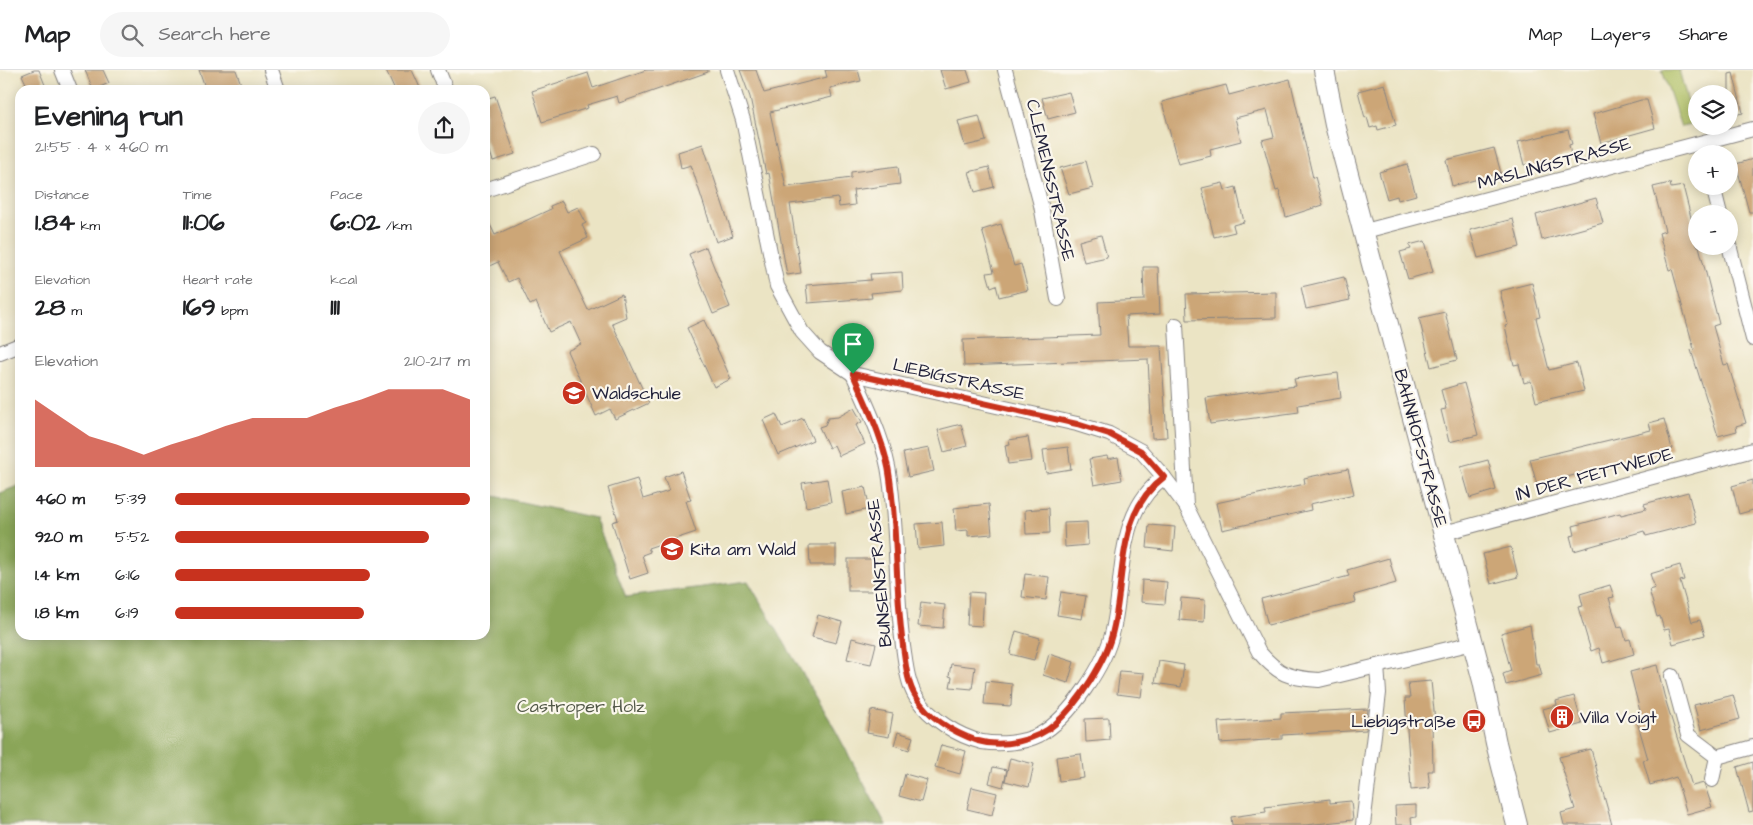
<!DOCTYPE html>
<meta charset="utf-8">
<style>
:root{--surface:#fff;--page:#f6f6f6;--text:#202124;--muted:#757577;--line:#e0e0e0;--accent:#c8321e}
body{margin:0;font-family:"Architects Daughter",sans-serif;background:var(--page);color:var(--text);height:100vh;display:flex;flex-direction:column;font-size:19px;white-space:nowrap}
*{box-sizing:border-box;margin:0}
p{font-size:16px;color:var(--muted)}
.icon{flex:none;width:28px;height:28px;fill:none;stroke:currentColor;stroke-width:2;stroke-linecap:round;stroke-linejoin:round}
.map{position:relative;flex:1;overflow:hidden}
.panel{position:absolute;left:15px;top:15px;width:475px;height:555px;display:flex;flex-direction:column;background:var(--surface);border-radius:15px;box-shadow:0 2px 12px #0003}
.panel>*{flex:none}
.buttons{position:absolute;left:1688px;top:15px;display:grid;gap:10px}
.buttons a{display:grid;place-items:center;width:50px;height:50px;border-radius:50%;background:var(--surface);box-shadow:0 2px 12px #0003;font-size:25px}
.pin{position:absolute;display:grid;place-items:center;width:42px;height:42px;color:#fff;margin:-51px -21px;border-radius:50% 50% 50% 0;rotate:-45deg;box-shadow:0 0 5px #0007}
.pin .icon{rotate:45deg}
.round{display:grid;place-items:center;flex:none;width:52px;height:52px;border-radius:26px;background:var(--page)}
.headline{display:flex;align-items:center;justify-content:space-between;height:85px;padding:0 20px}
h1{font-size:28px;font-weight:700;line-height:38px}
.metrics{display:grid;grid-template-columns:repeat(3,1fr);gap:8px;height:85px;padding:5px 20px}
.metrics div{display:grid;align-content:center}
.metrics b{font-size:25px;font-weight:700}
.metrics small{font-size:14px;font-weight:400}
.metrics p{font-size:14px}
.chart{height:140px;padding:10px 20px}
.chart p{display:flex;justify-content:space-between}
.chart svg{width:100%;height:90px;margin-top:5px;fill:var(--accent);opacity:.7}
ul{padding:0 20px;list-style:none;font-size:16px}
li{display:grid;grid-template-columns:80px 60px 1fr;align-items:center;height:38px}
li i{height:12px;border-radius:6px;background:var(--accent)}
header{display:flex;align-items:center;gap:30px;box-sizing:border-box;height:70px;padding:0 25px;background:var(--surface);border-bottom:1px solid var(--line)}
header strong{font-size:24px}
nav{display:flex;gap:28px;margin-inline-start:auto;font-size:18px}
.search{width:350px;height:45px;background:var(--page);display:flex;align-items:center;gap:12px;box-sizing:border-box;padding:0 18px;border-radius:28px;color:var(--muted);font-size:19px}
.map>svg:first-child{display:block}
</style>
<header>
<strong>Map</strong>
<div class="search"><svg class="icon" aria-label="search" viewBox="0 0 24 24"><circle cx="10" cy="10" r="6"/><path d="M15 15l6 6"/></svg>Search here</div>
<nav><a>Map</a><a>Layers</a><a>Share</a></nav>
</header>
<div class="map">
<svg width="1753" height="755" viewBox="0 0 1753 755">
<rect width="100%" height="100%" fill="#fbf7ec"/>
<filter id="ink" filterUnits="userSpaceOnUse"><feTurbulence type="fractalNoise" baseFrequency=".02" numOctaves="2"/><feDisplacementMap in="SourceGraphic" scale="10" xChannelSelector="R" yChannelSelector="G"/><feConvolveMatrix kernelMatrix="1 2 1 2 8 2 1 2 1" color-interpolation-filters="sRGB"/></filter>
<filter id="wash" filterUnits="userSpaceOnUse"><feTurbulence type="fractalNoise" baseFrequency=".0096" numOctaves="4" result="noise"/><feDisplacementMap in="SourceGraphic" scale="20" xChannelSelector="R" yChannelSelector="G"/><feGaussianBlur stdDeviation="1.12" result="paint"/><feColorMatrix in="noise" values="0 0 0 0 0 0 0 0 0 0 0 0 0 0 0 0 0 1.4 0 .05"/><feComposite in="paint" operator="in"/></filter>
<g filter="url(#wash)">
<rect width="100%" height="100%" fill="#ebe4c4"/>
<polygon fill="#adbe62" stroke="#68704e" points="1662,0 1679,0 1694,54 1681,57"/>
<polygon fill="#8aa558" stroke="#56644a" points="20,415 20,565 485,565 485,424 595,448 626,527 748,511 830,650 886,755 0,755 0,423"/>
<g id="blocks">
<g fill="#cca677">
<polygon points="34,0 39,0 47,20 29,20 22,5"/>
<polygon points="85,0 103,0 109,13 93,20"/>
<polygon points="199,0 236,0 243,20 206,20"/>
<polygon points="386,0 412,0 421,20 395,20"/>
<polygon points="646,0 708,0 708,2 619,33 617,26 587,35 588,38 575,42 542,52 541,49 532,21 588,3 593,18"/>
<polygon points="740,0 756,0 764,23 827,7 825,0 858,0 861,11 830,18 832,27 770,42 786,117 851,108 851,102 898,96 900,114 853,120 855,135 839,137 838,128 790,134 801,203 787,205 769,103 766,104 750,27"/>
<polygon points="940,0 967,0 971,12 946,19"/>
<polygon points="1733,3 1743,43 1729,46 1729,4"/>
<polygon points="1290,9 1313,108 1315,107 1323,135 1286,147 1279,120 1276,121 1262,70 1274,67 1267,40 1235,48 1241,71 1210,79 1211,86 1178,94 1162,32 1226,15 1229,25"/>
<polygon points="1385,14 1396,55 1378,60 1377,56 1370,58 1367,47 1365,48 1358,21"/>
<polygon points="1069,22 1075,42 1048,49 1042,28"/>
<polygon points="495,26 515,84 493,91 485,68 485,29"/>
<polygon points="1641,30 1647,30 1655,58 1601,73 1593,44"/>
<polygon points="979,46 986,71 965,76 958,51"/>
<polygon points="1568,60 1572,74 1569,75 1571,85 1554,89 1556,93 1533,99 1532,94 1524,95 1518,72"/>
<polygon points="703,74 733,166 716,172 691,95 681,98 678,82"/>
<polygon points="1494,78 1501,103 1452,116 1446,90"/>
<polygon points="1753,89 1753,142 1749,142 1736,94"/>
<polygon points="1086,91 1093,118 1069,124 1060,98"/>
<polygon points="1407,94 1416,125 1398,130 1397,126 1387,129 1379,102"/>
<polygon points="989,97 994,117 975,122 969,102"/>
<polygon points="1223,113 1225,120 1236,117 1244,152 1233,155 1235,162 1214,167 1202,118"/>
<polygon points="1670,113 1671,118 1683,116 1696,167 1696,176 1699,176 1719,254 1713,256 1724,295 1728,294 1746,353 1736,356 1737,361 1718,366 1691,280 1694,279 1672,199 1669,200 1659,163 1665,161 1653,117"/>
<polygon points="1596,128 1603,153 1542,170 1536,145"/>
<polygon points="562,131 567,142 578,137 586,153 582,155 588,168 560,181 588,240 622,224 626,247 612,253 649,333 615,349 610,339 596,346 567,281 581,274 571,252 549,262 536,232 530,235 517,208 508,212 498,192 485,198 485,144 495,165 551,139 550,136"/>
<polygon points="1513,149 1520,177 1478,188 1470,160"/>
<polygon points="1001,154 1014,196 1021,194 1028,220 999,227 996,215 991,217 987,203 994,202 982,160"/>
<polygon points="1101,165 1107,187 1084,192 1079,171"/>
<polygon points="1425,171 1433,202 1408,209 1400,182 1411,179 1409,175"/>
<polygon points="706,177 730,237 713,244 689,184"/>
<polygon points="1143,197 1158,197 1160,244 1126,246 1128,276 1161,276 1167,367 1152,368 1148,289 964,296 963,270 1100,265 1098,232 1144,230"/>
<polygon points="902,202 903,220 871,223 872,228 808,233 806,215 871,210 870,204"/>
<polygon points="1344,207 1350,230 1306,239 1301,217"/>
<polygon points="1532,213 1540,247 1536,248 1549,300 1577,293 1584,321 1536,332 1531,311 1524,313 1519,294 1514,295 1505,256 1508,255 1500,221"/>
<polygon points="1276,222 1276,248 1187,250 1186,224"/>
<polygon points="1445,242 1457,290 1431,297 1419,248"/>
<polygon points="704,250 731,309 714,317 687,258"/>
<polygon points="1338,303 1341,328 1298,335 1299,342 1210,354 1206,328 1296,316 1294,309"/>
<polygon points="1464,313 1478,365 1449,372 1441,340 1446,339 1441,320"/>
<polygon points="854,338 862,352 856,355 865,374 839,386 834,375 829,378 819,357 825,355 828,348 838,347"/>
<polygon points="776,344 782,357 803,348 813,370 778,385 763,350"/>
<polygon points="1664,349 1672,379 1537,415 1530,389 1651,360 1649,353"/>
<polygon points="961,354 967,376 944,382 938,360"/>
<polygon points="1028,367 1032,391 1008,394 1005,375 1010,374 1009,370"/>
<polygon points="1068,377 1071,399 1046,403 1043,380"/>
<polygon points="929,378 934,401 908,407 903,383"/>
<polygon points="1107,386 1108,389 1118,387 1122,410 1094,415 1089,389"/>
<polygon points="1488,390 1496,420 1470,428 1461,397"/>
<polygon points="1348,399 1354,424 1310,434 1311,440 1222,460 1216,433 1305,414 1304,408"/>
<polygon points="681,401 691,430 686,431 696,462 648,478 650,482 642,485 648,503 630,509 612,452 618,450 608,418 637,409 643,429 669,421 664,407"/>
<polygon points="827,409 831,432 806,437 802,413"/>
<polygon points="1753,410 1753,440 1739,444 1732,416"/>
<polygon points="865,417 870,439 846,444 842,422"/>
<polygon points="1688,422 1696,453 1646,466 1644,461 1574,481 1570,466 1575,465 1573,456 1620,443 1621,445 1646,439 1644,434"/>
<polygon points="989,434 992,464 968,466 968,460 956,461 954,438"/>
<polygon points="1049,438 1050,463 1026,464 1025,440"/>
<polygon points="942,452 944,476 918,479 916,454"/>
<polygon points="1087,452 1088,475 1065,477 1064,453"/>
<polygon points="1149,455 1175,457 1173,481 1147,478"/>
<polygon points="809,475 836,475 836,495 810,495"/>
<polygon points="1511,477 1518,507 1491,514 1483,484"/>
<polygon points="1389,488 1396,513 1354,525 1356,532 1268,555 1261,529 1349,506 1347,500"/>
<rect x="848" y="489" width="26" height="32"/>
<polygon points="1680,495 1684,510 1680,511 1692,552 1700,550 1705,565 1673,574 1669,559 1664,560 1660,546 1657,547 1649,520 1655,518 1650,504"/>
<polygon points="1025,504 1049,507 1046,530 1022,527"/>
<polygon points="1142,510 1167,512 1165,534 1141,532"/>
<polygon points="1610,515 1614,527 1609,528 1618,557 1622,556 1626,570 1630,569 1634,584 1603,593 1599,578 1591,581 1578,537 1583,536 1580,524"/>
<polygon points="969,522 984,523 982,556 967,555"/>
<polygon points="1061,522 1086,526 1082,549 1057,545"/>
<polygon points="1181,528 1205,530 1204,552 1179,550"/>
<polygon points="921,532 945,535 943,558 918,556"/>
<polygon points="818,545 842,552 836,573 812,567"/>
<polygon points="1530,555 1536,594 1539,594 1542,605 1506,615 1503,604 1511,601 1501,563"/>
<polygon points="1016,561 1040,568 1034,590 1010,584"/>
<polygon points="852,568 876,574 871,594 847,589"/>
<polygon points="1049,584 1074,592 1068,613 1043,605"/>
<polygon points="1159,591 1184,595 1181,617 1155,613"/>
<polygon points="951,594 975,597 972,619 950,617 952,607 949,606"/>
<polygon points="1657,595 1664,625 1692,716 1704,713 1712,737 1687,744 1676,707 1650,715 1643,690 1648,689 1637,651 1642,649 1630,602"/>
<polygon points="1120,601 1144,603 1141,627 1117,624"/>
<polygon points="986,611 1012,614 1011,636 984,634"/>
<polygon points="1431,611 1435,651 1432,651 1433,701 1428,701 1430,718 1411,720 1405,628 1410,628 1408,613"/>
<polygon points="1733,625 1740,649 1701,660 1694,635"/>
<polygon points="1574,626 1582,654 1550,663 1543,639 1557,635 1556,631"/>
<polygon points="1368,639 1366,660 1282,665 1282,669 1220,673 1218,652 1281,648 1281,643"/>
<polygon points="871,640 893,644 889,667 867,663"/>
<polygon points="1109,648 1110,670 1086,672 1085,649"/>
<polygon points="898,662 913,667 909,680 894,675"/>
<polygon points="941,675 966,681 960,704 935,697"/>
<polygon points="1591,679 1612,755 1564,755 1561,743 1575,739 1559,687"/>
<polygon points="1081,684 1084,708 1059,711 1056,687"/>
<polygon points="1010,688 1034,694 1029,717 1005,711"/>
<polygon points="1753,692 1753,741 1749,742 1737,697"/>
<polygon points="993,697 1007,700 1003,717 989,713"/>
<polygon points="905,704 927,710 921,732 899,726"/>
<polygon points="972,717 997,723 992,745 967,739"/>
<polygon points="1330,729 1330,733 1351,731 1353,750 1306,755 1232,755 1231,747 1266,742 1265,737"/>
<polygon points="1416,735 1416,747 1411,748 1412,755 1396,755 1395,736"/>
</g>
</g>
</g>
<g filter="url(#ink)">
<use href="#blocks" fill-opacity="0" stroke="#868380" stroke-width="1"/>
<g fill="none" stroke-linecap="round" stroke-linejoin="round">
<g stroke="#868380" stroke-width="16">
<g id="street">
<polyline points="62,0 70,20"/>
<polyline points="271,0 278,20"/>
<polyline points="438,0 446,20"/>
<path d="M 727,0 L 743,50 L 777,216 L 802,262 L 820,282 L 853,304 L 1077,354 L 1109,364 L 1141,381 L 1164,407 L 1186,436 L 1259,582 C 1279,605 1289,608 1319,610 L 1473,573"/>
<polyline points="1005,0 1041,135 1058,229"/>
<polyline points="1713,116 1720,144"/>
<polyline points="485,120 594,84"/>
<polyline points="1365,161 1753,59"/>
<polyline points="1729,175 1753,269"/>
<polyline points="1176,255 1186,436"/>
<polyline points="0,283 20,275"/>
<path d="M 853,304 C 867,336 886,374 890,409 C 898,467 895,525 904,583 C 906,597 908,614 916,627 C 930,649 958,666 982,672 C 999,675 1023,673 1039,665 C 1070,648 1106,594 1113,560 C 1125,507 1115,443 1164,407"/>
<polyline points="1444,463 1753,380"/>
<polyline points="1672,606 1688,665 1717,687 1753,677"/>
<polyline points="1712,710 1717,687"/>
<polyline points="1363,755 1379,623 1377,596"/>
</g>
</g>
<g stroke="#868380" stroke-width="22">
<polyline id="secondary" points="1324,0 1335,55 1483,611 1496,673 1517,755"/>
</g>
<use href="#street" stroke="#fff" stroke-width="14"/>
<use href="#secondary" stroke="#fff" stroke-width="20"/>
</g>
</g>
<g fill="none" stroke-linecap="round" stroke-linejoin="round" filter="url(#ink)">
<g stroke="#fff" stroke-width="10">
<path id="route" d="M 853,304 L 1077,354 L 1109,364 L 1141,381 L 1164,407 C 1115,444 1126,507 1113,560 C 1107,590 1078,634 1055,654 C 1036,671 1002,678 978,671 C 955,663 930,649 916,627 C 908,615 906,597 904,583 C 895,525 898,467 890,409 C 886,374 867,336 853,304 Z"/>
</g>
<use href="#route" stroke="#c8321e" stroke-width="6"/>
</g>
<defs>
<g id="school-disc" transform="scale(1.25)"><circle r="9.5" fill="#c8321e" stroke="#fbf7ec"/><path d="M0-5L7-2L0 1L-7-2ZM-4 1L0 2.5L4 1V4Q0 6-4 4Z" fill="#fff"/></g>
<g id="building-disc" transform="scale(1.25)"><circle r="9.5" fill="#c8321e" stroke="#fbf7ec"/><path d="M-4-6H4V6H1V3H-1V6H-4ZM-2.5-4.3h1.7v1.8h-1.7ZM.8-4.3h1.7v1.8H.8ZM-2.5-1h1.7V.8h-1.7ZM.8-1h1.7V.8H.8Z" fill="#fff"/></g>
<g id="bus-disc" transform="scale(1.25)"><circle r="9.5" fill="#c8321e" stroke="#fbf7ec"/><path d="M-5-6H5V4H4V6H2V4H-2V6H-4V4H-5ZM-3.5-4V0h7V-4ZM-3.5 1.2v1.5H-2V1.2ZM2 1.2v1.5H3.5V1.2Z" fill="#fff"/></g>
</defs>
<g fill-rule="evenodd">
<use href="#school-disc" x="574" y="323"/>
<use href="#school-disc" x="672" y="479"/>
<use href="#building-disc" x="1562" y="647"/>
<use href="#bus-disc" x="1474" y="651"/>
</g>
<g text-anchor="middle" stroke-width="4.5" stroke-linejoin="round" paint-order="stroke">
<g font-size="18" fill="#22223b" stroke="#fbf7ec">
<text transform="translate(1554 93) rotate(-15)" y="6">MASLINGSTRASSE</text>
<text transform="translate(1051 110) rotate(77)" y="6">CLEMENSSTRASSE</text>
<text transform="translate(959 309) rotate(13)" y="6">LIEBIGSTRASSE</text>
<text transform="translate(1421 378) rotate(75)" y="6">BAHNHOFSTRASSE</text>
<text transform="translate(1594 404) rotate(-15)" y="6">IN DER FETTWEIDE</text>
<text transform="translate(879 503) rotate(-95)" y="6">BUNSENSTRASSE</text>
</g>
<g font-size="18" fill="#22223b" stroke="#fbf7ec" text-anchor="start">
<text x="592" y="329">Waldschule</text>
<text x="690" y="485">Kita am Wald</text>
<text x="1580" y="653">Villa Voigt</text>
<text x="1456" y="657" text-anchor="end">Liebigstraße</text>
</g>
<g font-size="18" fill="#535949" stroke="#fbf7ec">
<text x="581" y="642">Castroper Holz</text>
</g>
</g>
</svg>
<div class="buttons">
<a><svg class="icon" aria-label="layers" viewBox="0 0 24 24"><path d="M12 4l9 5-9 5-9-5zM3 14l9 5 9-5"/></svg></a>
<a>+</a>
<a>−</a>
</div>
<div class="pin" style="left:853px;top:304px;background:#1e9e55"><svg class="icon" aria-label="arrive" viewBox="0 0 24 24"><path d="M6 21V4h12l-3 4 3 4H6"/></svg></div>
<section class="panel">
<div class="headline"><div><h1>Evening run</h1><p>21:55 · 4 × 460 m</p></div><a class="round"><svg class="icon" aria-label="share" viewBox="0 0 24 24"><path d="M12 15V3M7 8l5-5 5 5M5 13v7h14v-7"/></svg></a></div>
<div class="metrics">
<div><p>Distance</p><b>1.84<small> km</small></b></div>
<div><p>Time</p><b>11:06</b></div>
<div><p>Pace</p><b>6:02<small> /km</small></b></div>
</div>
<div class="metrics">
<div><p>Elevation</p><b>28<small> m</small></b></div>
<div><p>Heart rate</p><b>169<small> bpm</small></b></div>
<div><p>kcal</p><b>111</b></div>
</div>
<div class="chart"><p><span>Elevation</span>210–217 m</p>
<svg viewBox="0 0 160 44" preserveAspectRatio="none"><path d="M0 44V11L10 20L20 29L30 33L40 38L50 33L60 29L70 24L80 20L90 20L100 20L110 15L120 11L130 6L140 6L150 6L160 11V44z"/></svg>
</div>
<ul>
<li><b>460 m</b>5:39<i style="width:100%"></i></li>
<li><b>920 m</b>5:52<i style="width:86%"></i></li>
<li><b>1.4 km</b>6:16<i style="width:66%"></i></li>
<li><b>1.8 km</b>6:19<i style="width:64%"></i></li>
</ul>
</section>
</div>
